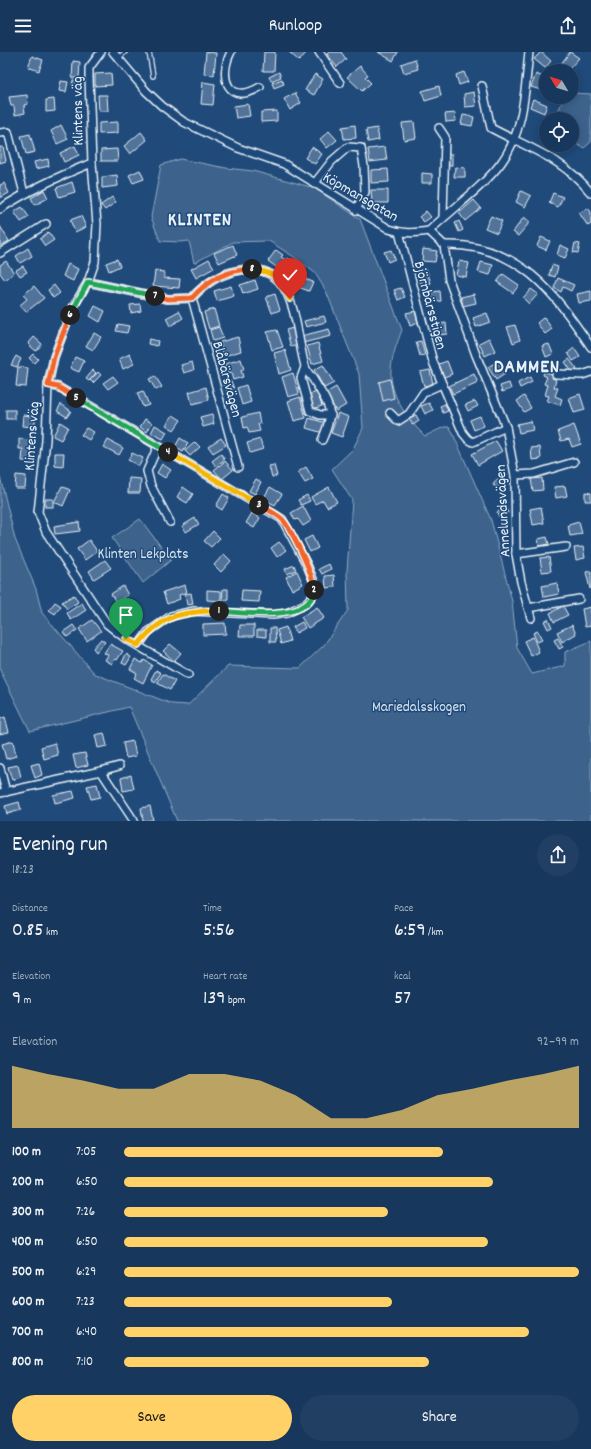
<!DOCTYPE html>
<meta charset="utf-8">
<style>
:root{--surface:#17385c;--page:#203f62;--text:#f1f3f6;--muted:#9eacbb;--line:#365272;--accent:#ffd166}
body{margin:0;font-family:Dekko,sans-serif;background:var(--page);color:var(--text);height:100vh;display:flex;flex-direction:column;font-size:15px;white-space:nowrap}
*{box-sizing:border-box;margin:0}
p{font-size:13px;color:var(--muted)}
.icon{flex:none;width:22px;height:22px;fill:none;stroke:currentColor;stroke-width:2;stroke-linecap:round;stroke-linejoin:round}
.map{position:relative;height:769px;overflow:hidden}
.sheet{display:flex;flex-direction:column;background:var(--surface);flex:1}
.sheet>*{flex:none}
.needle{width:26px;rotate:308deg}
.controls{position:absolute;left:539px;top:12px;display:grid;gap:8px}
.controls a{display:grid;place-items:center;width:40px;height:40px;border-radius:50%;background:var(--surface);box-shadow:0 2px 10px #0003,0 0 0 1px var(--line);font-size:20px}
.pin{position:absolute;display:grid;place-items:center;width:34px;height:34px;color:#fff;margin:-41px -17px;border-radius:50% 50% 50% 0;rotate:-45deg;box-shadow:0 0 4px #0007}
.pin .icon{rotate:45deg}
.km{position:absolute;width:20px;height:20px;margin:-10px;border-radius:50%;background:#222;color:#fff;font-size:11px;line-height:20px;text-align:center}
.round{display:grid;place-items:center;flex:none;width:42px;height:42px;border-radius:21px;background:var(--page)}
.head{display:flex;align-items:center;justify-content:space-between;height:68px;padding:0 12px}
h1{font-size:22px;font-weight:600;line-height:30px}
.metrics{display:grid;grid-template-columns:repeat(3,1fr);gap:6px;height:68px;padding:4px 12px}
.metrics div{display:grid;align-content:center}
.metrics b{font-size:20px;font-weight:600}
.metrics small{font-size:11px;font-weight:400}
.metrics p{font-size:11px}
.chart{height:112px;padding:8px 12px}
.chart p{display:flex;justify-content:space-between}
.chart svg{width:100%;height:72px;margin-top:4px;fill:var(--accent);opacity:.7}
.cta{display:flex;gap:8px;margin-top:auto;padding:8px 12px}
.cta a{flex:1;height:46px;border-radius:24px;background:var(--accent);color:#111;font-size:16px;font-weight:600;line-height:46px;text-align:center}
.cta a+a{background:var(--page);color:var(--text)}
ul{padding:0 12px;list-style:none;font-size:13px}
li{display:grid;grid-template-columns:64px 48px 1fr;align-items:center;height:30px}
li i{height:10px;border-radius:5px;background:var(--accent)}
header{display:flex;justify-content:space-between;align-items:center;height:52px;padding:0 12px;background:var(--surface);font-size:18px;font-weight:600}
.map>svg:first-child{display:block}
</style>
<header><svg class="icon" aria-label="menu" viewBox="0 0 24 24"><path d="M4 6h16M4 12h16M4 18h16"/></svg>Runloop<svg class="icon" aria-label="share" viewBox="0 0 24 24"><path d="M12 15V3M7 8l5-5 5 5M5 13v7h14v-7"/></svg></header>
<div class="map">
<svg width="591" height="769" viewBox="0 0 591 769">
<rect width="100%" height="100%" fill="#1f4a7a"/>
<filter id="ink" filterUnits="userSpaceOnUse"><feTurbulence type="fractalNoise" baseFrequency=".025" numOctaves="2"/><feDisplacementMap in="SourceGraphic" scale="8" xChannelSelector="R" yChannelSelector="G"/><feConvolveMatrix kernelMatrix="1 2 1 2 8 2 1 2 1" color-interpolation-filters="sRGB"/></filter>
<g filter="url(#ink)">
<g fill="#3c628c" stroke="#92aac2">
<polygon points="572,41 591,42 591,90 584,96 572,90 572,67 555,67 564,45 572,45"/>
<path d="M 180,107 L 226,116 L 253,119 L 314,136 L 360,167 L 402,278 C 397,291 390,309 391,323 C 392,347 409,369 425,384 L 444,375 L 450,375 L 491,468 L 512,549 L 517,596 L 532,622 L 565,614 L 565,600 L 591,589 L 591,769 L 177,769 L 129,655 L 30,679 L 0,618 L 0,424 L 15,487 L 36,537 L 42,561 L 95,622 L 172,652 L 188,653 L 228,614 L 300,616 L 324,593 L 348,558 L 347,519 L 352,448 L 332,417 L 353,397 L 363,376 L 359,322 L 326,239 L 315,221 L 297,207 L 269,189 L 233,190 L 194,211 L 189,189 L 179,190 L 160,189 L 151,165 L 161,113 Z"/>
<polygon points="140,467 171,508 143,531 112,486"/>
</g>
<g fill="#517399" stroke="#e8f1f8">
<polygon points="206,0 216,1 214,23 204,22"/>
<polygon points="264,0 275,0 274,19 263,19"/>
<polygon points="289,0 304,0 306,1 299,9"/>
<polygon points="329,0 341,0 346,7 337,15 327,2"/>
<polygon points="378,0 398,0 393,9"/>
<polygon points="541,0 551,9 545,16 534,7"/>
<polygon points="570,0 579,6 567,19 560,13"/>
<polygon points="32,4 43,8 39,19 28,15"/>
<polygon points="415,7 418,17 404,21 401,12"/>
<polygon points="73,9 80,10 79,26 72,26"/>
<polygon points="360,14 368,23 365,25 371,31 362,39 347,25"/>
<polygon points="279,20 281,25 271,29 269,25"/>
<polygon points="464,20 468,30 459,33 456,23"/>
<polygon points="111,21 112,33 95,34 95,22"/>
<polygon points="315,22 323,27 314,43 305,38"/>
<polygon points="536,22 546,26 544,39 531,35"/>
<polygon points="282,27 284,32 274,36 272,31"/>
<polygon points="73,28 81,29 80,35 72,34"/>
<polygon points="61,29 68,30 66,40 59,39"/>
<polygon points="203,30 215,32 213,53 201,52"/>
<polygon points="439,34 441,44 425,49 422,39"/>
<polygon points="474,40 476,54 465,55 464,42"/>
<polygon points="295,41 301,51 290,58 284,47"/>
<polygon points="27,43 28,52 24,53 25,61 15,63 14,54 11,54 9,45"/>
<polygon points="98,43 107,43 108,59 99,59"/>
<polygon points="54,47 55,59 46,60 46,48"/>
<polygon points="533,47 547,53 544,61 530,55"/>
<polygon points="248,52 250,64 236,66 234,54"/>
<polygon points="277,59 277,69 261,70 261,60"/>
<polygon points="455,61 456,69 446,70 445,62"/>
<polygon points="463,63 474,65 472,74 461,72"/>
<polygon points="118,70 118,81 99,82 99,71"/>
<polygon points="414,70 416,86 404,88 402,71"/>
<polygon points="61,73 68,87 57,92 51,79"/>
<polygon points="355,73 356,86 344,87 342,75"/>
<polygon points="377,76 379,88 368,90 366,78"/>
<polygon points="329,79 337,88 327,96 320,87"/>
<polygon points="141,80 147,88 130,102 124,94"/>
<polygon points="30,82 35,100 26,102 21,84"/>
<polygon points="75,94 79,103 64,110 60,101"/>
<polygon points="0,95 3,95 6,109 0,111"/>
<polygon points="312,95 322,102 315,112 305,106"/>
<polygon points="385,95 387,108 370,110 368,97"/>
<polygon points="117,97 118,109 101,109 101,98"/>
<rect x="448" y="102" width="4" height="11"/>
<polygon points="48,107 49,114 36,117 34,110"/>
<polygon points="455,115 465,116 465,125 454,125"/>
<polygon points="388,117 389,130 371,131 371,118"/>
<polygon points="140,118 144,127 133,131 129,123"/>
<polygon points="422,121 432,122 432,131 422,131"/>
<polygon points="117,123 118,134 102,136 102,125"/>
<polygon points="72,130 75,140 59,145 56,136"/>
<polygon points="4,131 9,141 0,146 0,133"/>
<polygon points="44,138 48,146 35,153 31,146"/>
<polygon points="371,138 388,138 388,151 372,151"/>
<polygon points="521,139 531,144 525,155 516,150"/>
<polygon points="553,141 563,145 558,155 549,151"/>
<polygon points="112,145 116,150 105,158 101,153"/>
<polygon points="474,148 481,156 465,169 459,161"/>
<polygon points="22,155 29,165 21,170 14,160"/>
<polygon points="588,156 591,160 591,172 588,174 579,161"/>
<polygon points="426,159 431,165 424,170 419,165"/>
<polygon points="81,164 86,175 75,180 70,168"/>
<polygon points="491,164 502,169 497,181 485,176"/>
<polygon points="524,165 530,170 518,184 513,180"/>
<polygon points="459,169 463,178 459,180 455,171"/>
<polygon points="0,174 9,189 0,194"/>
<polygon points="48,180 54,188 45,194 40,187"/>
<polygon points="541,185 550,189 546,198 537,194"/>
<polygon points="575,191 580,192 578,201 573,200"/>
<polygon points="233,193 237,203 219,211 214,201"/>
<polygon points="560,193 569,197 565,206 557,203"/>
<polygon points="28,196 32,204 20,211 16,204"/>
<polygon points="423,197 437,199 435,210 422,209"/>
<polygon points="276,198 283,203 281,205 286,208 288,206 295,210 288,222 280,217 281,215 278,213 276,215 268,209"/>
<polygon points="391,198 395,207 388,210 384,200"/>
<polygon points="117,207 120,214 109,219 106,211"/>
<polygon points="209,207 214,216 196,226 191,217"/>
<polygon points="6,209 14,221 5,228 0,221 0,213"/>
<polygon points="459,209 469,211 466,225 456,223"/>
<polygon points="481,210 493,213 490,223 478,220"/>
<polygon points="68,212 78,217 73,229 63,224"/>
<polygon points="552,213 558,215 555,225 549,223"/>
<polygon points="23,214 27,220 20,224 16,218"/>
<polygon points="426,216 431,231 422,234 417,220"/>
<polygon points="155,219 164,220 164,226 180,227 179,236 153,234"/>
<polygon points="503,222 519,233 513,241 497,230"/>
<polygon points="295,223 313,230 309,239 292,233"/>
<polygon points="558,226 574,233 571,239 563,235 561,240 554,236"/>
<polygon points="255,228 258,237 243,242 240,233"/>
<polygon points="54,233 60,241 53,246 48,238"/>
<polygon points="34,234 44,246 26,260 20,253 27,247 23,243"/>
<polygon points="231,234 234,244 217,249 214,239"/>
<polygon points="401,236 405,245 398,248 394,238"/>
<polygon points="531,237 538,242 529,252 523,246"/>
<polygon points="440,239 441,249 432,250 431,240"/>
<polygon points="591,239 591,249 579,251 577,242"/>
<polygon points="275,242 280,258 272,261 266,245"/>
<polygon points="474,242 476,251 463,254 461,245"/>
<polygon points="140,252 141,259 131,261 130,253"/>
<polygon points="95,254 105,259 100,270 90,264"/>
<polygon points="214,257 219,274 209,277 204,260"/>
<polygon points="179,259 183,266 170,274 166,266"/>
<polygon points="415,259 418,271 410,274 406,261"/>
<polygon points="487,261 490,270 476,275 473,266"/>
<polygon points="324,264 326,270 306,275 304,269"/>
<polygon points="544,265 552,277 545,282 537,271"/>
<polygon points="446,271 447,282 438,283 437,272"/>
<polygon points="118,272 129,274 127,281 116,279"/>
<polygon points="515,273 520,288 513,291 507,275"/>
<polygon points="219,275 223,286 213,289 210,278"/>
<polygon points="293,276 298,293 291,295 286,278"/>
<polygon points="329,277 331,284 303,291 301,284"/>
<polygon points="277,278 283,295 272,298 267,280"/>
<polygon points="94,281 101,285 93,298 86,294"/>
<polygon points="34,285 42,292 36,299 28,292"/>
<polygon points="238,285 241,299 224,304 220,290"/>
<polygon points="489,286 495,299 485,304 479,291"/>
<polygon points="149,287 158,289 157,294 148,292"/>
<polygon points="421,289 425,303 420,304 416,290"/>
<polygon points="318,291 323,309 312,312 307,294"/>
<polygon points="549,292 553,302 546,305 542,294"/>
<polygon points="574,296 580,305 573,309 568,301"/>
<polygon points="285,298 291,318 279,322 274,301"/>
<polygon points="33,302 38,307 34,311 29,306"/>
<polygon points="130,302 134,312 123,317 119,307"/>
<polygon points="16,304 21,307 17,315 11,313"/>
<polygon points="75,305 84,309 79,320 70,316"/>
<polygon points="241,307 244,318 241,318 243,325 233,328 231,321 228,322 225,312"/>
<polygon points="569,307 577,317 572,320 565,310"/>
<polygon points="447,309 452,322 444,325 439,312"/>
<polygon points="498,309 505,322 496,328 488,315"/>
<polygon points="192,310 194,318 184,321 181,313"/>
<polygon points="323,313 334,331 324,336 314,318"/>
<polygon points="18,315 28,316 26,335 16,334"/>
<polygon points="93,318 96,321 89,329 86,327"/>
<polygon points="430,318 433,332 424,334 420,320"/>
<polygon points="98,320 101,323 93,331 90,328"/>
<polygon points="544,320 553,322 552,326 556,328 554,335 558,336 555,344 562,347 560,353 547,349 549,344 545,343 548,333 544,332 547,325 543,323"/>
<polygon points="293,321 299,342 288,345 282,325"/>
<polygon points="474,322 478,331 453,342 449,334"/>
<polygon points="113,324 118,330 108,337 103,331"/>
<polygon points="155,324 162,335 156,338 149,327"/>
<polygon points="530,325 532,330 520,336 518,331"/>
<polygon points="390,327 394,346 383,349 379,330"/>
<polygon points="231,329 234,337 227,339 224,331"/>
<polygon points="509,331 511,337 502,340 500,334"/>
<polygon points="246,333 251,350 242,353 237,336"/>
<polygon points="206,335 209,348 192,352 189,340"/>
<polygon points="336,335 346,353 336,359 326,341"/>
<polygon points="143,339 149,353 143,355 137,341"/>
<polygon points="317,340 322,354 312,357 308,343"/>
<polygon points="580,342 585,358 574,361 569,346"/>
<polygon points="524,344 531,356 524,360 517,349"/>
<polygon points="300,345 306,366 294,369 288,349"/>
<polygon points="475,349 478,354 468,359 465,353"/>
<polygon points="429,351 433,358 425,362 421,354"/>
<polygon points="61,352 71,359 67,365 57,359"/>
<polygon points="445,352 448,359 443,361 440,354"/>
<rect x="6" y="358" width="9" height="9"/>
<polygon points="258,361 260,372 258,372 260,379 249,381 247,375 244,376 242,365"/>
<polygon points="338,361 349,365 342,385 331,381"/>
<polygon points="212,362 214,372 203,375 200,365"/>
<polygon points="23,363 35,364 35,375 22,374"/>
<polygon points="173,363 181,368 174,378 166,373"/>
<polygon points="416,363 419,369 413,373 409,367"/>
<polygon points="480,364 484,374 474,378 470,368"/>
<polygon points="309,366 326,371 323,381 306,376"/>
<polygon points="145,367 152,371 147,380 140,375"/>
<polygon points="531,369 533,378 519,381 517,372"/>
<polygon points="60,370 68,375 61,388 53,384"/>
<polygon points="155,373 167,380 163,387 151,381"/>
<polygon points="574,373 581,392 572,395 569,387 561,389 558,379"/>
<polygon points="86,376 94,380 89,388 81,383"/>
<polygon points="180,386 188,391 183,400 175,395"/>
<polygon points="221,386 226,393 213,401 208,394"/>
<polygon points="19,387 33,388 31,409 22,409 23,397 19,397"/>
<polygon points="260,387 263,397 250,401 247,391"/>
<polygon points="108,388 123,396 119,403 104,395"/>
<polygon points="496,389 502,399 478,413 472,402"/>
<polygon points="195,390 200,395 190,404 185,399"/>
<polygon points="540,395 541,407 532,408 531,396"/>
<polygon points="55,401 64,401 63,415 55,414"/>
<polygon points="132,401 143,406 139,414 128,408"/>
<polygon points="221,402 225,407 216,414 212,409"/>
<polygon points="225,409 233,418 222,427 214,418"/>
<polygon points="162,412 171,418 165,426 157,421"/>
<polygon points="274,413 277,424 272,425 269,414"/>
<polygon points="306,415 313,427 305,431 298,420"/>
<polygon points="16,423 26,424 25,436 15,436"/>
<polygon points="129,426 141,427 140,441 128,441"/>
<polygon points="542,426 543,438 533,439 531,427"/>
<polygon points="256,427 261,430 255,442 249,439"/>
<polygon points="497,427 506,433 502,439 493,433"/>
<polygon points="62,434 70,438 63,454 54,450"/>
<polygon points="565,434 567,444 556,446 554,435"/>
<polygon points="183,435 193,442 187,451 177,445"/>
<polygon points="270,435 282,442 275,453 263,447"/>
<polygon points="329,435 337,450 327,455 323,448 315,452 311,445"/>
<polygon points="585,440 591,441 591,449 585,449"/>
<polygon points="223,442 229,446 222,458 216,454"/>
<polygon points="307,443 310,449 301,453 298,448"/>
<rect x="45" y="447" width="8" height="8"/>
<polygon points="303,454 311,469 303,474 298,467 295,468 291,461"/>
<polygon points="541,455 544,471 533,473 530,457"/>
<polygon points="506,456 508,461 499,465 497,460"/>
<polygon points="252,461 260,466 254,476 246,471"/>
<polygon points="195,466 199,472 186,480 182,474"/>
<polygon points="79,470 80,479 55,482 54,474"/>
<polygon points="579,470 582,482 570,484 568,473"/>
<polygon points="213,479 220,486 211,495 204,489"/>
<polygon points="312,484 318,496 310,500 304,488"/>
<polygon points="547,485 549,492 539,494 538,487"/>
<polygon points="89,488 97,499 85,508 77,497"/>
<polygon points="279,490 286,498 277,505 271,496"/>
<polygon points="583,495 585,506 576,508 574,496"/>
<polygon points="224,502 231,509 221,520 214,513"/>
<polygon points="549,505 551,519 542,520 540,506"/>
<polygon points="105,508 111,516 94,527 89,519"/>
<polygon points="329,512 331,517 322,522 319,517"/>
<polygon points="294,513 296,518 287,522 285,517"/>
<polygon points="297,519 303,532 292,538 286,525"/>
<polygon points="591,519 591,537 590,537 586,520"/>
<polygon points="334,523 335,535 326,536 325,524"/>
<polygon points="557,531 559,542 544,545 542,534"/>
<polygon points="185,533 187,540 179,543 180,547 167,552 163,540"/>
<polygon points="123,534 128,543 116,550 111,542"/>
<polygon points="223,537 228,537 228,548 222,548"/>
<polygon points="207,538 221,539 221,549 207,548"/>
<polygon points="242,538 260,539 259,550 241,549"/>
<polygon points="191,541 193,552 187,553 185,542"/>
<polygon points="74,543 78,550 67,557 62,550"/>
<polygon points="55,550 61,554 55,562 49,558"/>
<polygon points="82,551 86,558 71,568 67,561"/>
<polygon points="563,554 568,563 554,570 550,561"/>
<polygon points="317,555 324,566 308,576 301,565"/>
<polygon points="591,555 591,574 585,575 582,557"/>
<polygon points="548,567 552,575 548,577 544,569"/>
<polygon points="92,568 101,579 87,589 79,577"/>
<polygon points="302,570 305,576 296,581 293,575"/>
<polygon points="225,571 226,582 203,583 203,572"/>
<polygon points="73,573 77,578 67,585 63,580"/>
<polygon points="240,573 254,573 254,584 239,584"/>
<polygon points="572,573 576,582 562,590 557,580"/>
<polygon points="286,575 290,589 281,592 277,578"/>
<polygon points="270,576 275,576 276,590 270,590"/>
<polygon points="257,578 266,578 266,585 257,584"/>
<polygon points="538,579 542,588 537,590 533,581"/>
<polygon points="533,585 539,600 531,604 524,589"/>
<polygon points="558,586 563,595 559,597 554,588"/>
<polygon points="101,587 105,590 96,600 93,596"/>
<polygon points="110,592 123,599 117,608 115,607 112,612 105,608 108,603 104,601"/>
<polygon points="170,592 181,601 174,609 163,599"/>
<polygon points="126,602 131,605 126,613 122,611"/>
<polygon points="135,607 142,611 144,608 152,613 143,631 134,626 137,621 130,617"/>
<polygon points="156,618 161,621 155,630 151,627"/>
<polygon points="163,622 175,629 170,638 157,631"/>
<polygon points="5,665 9,680 0,682 0,667"/>
<polygon points="104,681 107,694 98,696 95,683"/>
<polygon points="13,689 16,704 6,707 2,692"/>
<polygon points="133,689 136,704 126,706 123,691"/>
<polygon points="55,691 58,703 44,707 41,695"/>
<polygon points="85,701 88,713 76,716 73,703"/>
<polygon points="39,711 42,723 35,726 31,713"/>
<polygon points="18,713 21,725 12,728 8,715"/>
<polygon points="131,723 134,737 123,739 121,726"/>
<polygon points="97,732 100,745 91,747 87,734"/>
<polygon points="73,739 75,746 55,751 53,743"/>
<polygon points="19,750 21,758 7,762 5,754"/>
<polygon points="150,754 153,768 143,769 141,756"/>
</g>
<g fill="none" stroke-linecap="round" stroke-linejoin="round">
<g stroke="#e8f1f8" stroke-width="6">
<g id="lane">
<polyline points="149,0 153,24"/>
<polyline points="119,6 125,0"/>
</g>
</g>
<g stroke="#e8f1f8" stroke-width="10">
<g id="street">
<polyline points="101,0 89,16 89,26 92,111 97,172 95,210 88,230 72,257 54,305 48,333 46,388 38,460 46,480 107,572 126,587 188,623"/>
<path d="M 113,0 L 146,39 L 162,54 L 184,70 L 238,96 L 284,112 L 389,177 C 403,182 415,181 429,179 L 444,193 C 518,191 554,240 591,295"/>
<path d="M 231,0 C 218,25 228,54 260,35"/>
<polyline points="319,0 340,31"/>
<path d="M 482,34 L 491,76 C 528,96 563,106 591,141"/>
<polyline points="439,76 445,85 443,165"/>
<polyline points="0,81 8,80 24,141"/>
<polyline points="314,132 332,109 348,95 361,96 364,114 365,140 356,158"/>
<path d="M 0,157 C 29,138 59,124 92,111"/>
<path d="M 429,179 C 451,158 483,135 501,111 C 524,80 525,38 529,0"/>
<polyline points="399,180 433,310 463,381 468,387 473,390 506,375"/>
<polyline points="444,193 449,228 476,303 506,375 515,423 516,502 521,530 531,566"/>
<polyline points="0,201 46,172"/>
<path d="M 88,230 L 168,247 L 192,246 C 206,230 221,221 241,218 C 298,210 294,277 305,314 C 306,319 310,323 313,327 C 329,354 336,357 322,388"/>
<polyline points="192,246 238,415"/>
<polyline points="305,315 301,326 310,359 320,363 331,363"/>
<polyline points="556,322 582,323 591,320"/>
<polyline points="48,333 58,335 282,467 307,513 315,532 313,543 305,552 287,561 273,563 194,559 171,564 148,580 139,593"/>
<polyline points="390,361 398,369 409,362 424,340 442,332"/>
<polyline points="158,394 147,419 151,434 170,470"/>
<polyline points="515,423 534,422 574,410"/>
<polyline points="516,502 566,495"/>
<polyline points="528,556 579,547"/>
<polyline points="0,716 6,740"/>
<polyline points="101,719 119,714"/>
<polyline points="0,741 101,719 134,769"/>
</g>
</g>
<use href="#lane" stroke="#1f4a7a" stroke-width="3.5"/>
<use href="#street" stroke="#1f4a7a" stroke-width="7"/>
</g>
</g>
<g fill="none" stroke-linecap="round" stroke-linejoin="round" filter="url(#ink)">
<g stroke="#fff" stroke-width="8">
<path id="split-1" d="M 126,587 L 138,593 C 161,563 183,559 219,559"/>
</g>
<g stroke="#fff" stroke-width="8">
<path id="split-2" d="M 219,559 C 241,560 310,572 314,538"/>
</g>
<g stroke="#fff" stroke-width="8">
<path id="split-3" d="M 259,453 C 267,457 277,462 283,468 C 292,479 315,525 314,538"/>
</g>
<g stroke="#fff" stroke-width="8">
<polyline id="split-4" points="168,400 259,453"/>
</g>
<g stroke="#fff" stroke-width="8">
<polyline id="split-5" points="76,346 168,400"/>
</g>
<g stroke="#fff" stroke-width="8">
<polyline id="split-6" points="70,263 54,305 48,333 58,335 76,346"/>
</g>
<g stroke="#fff" stroke-width="8">
<polyline id="split-7" points="70,263 88,230 155,244"/>
</g>
<g stroke="#fff" stroke-width="8">
<path id="split-8" d="M 155,244 L 168,247 L 192,246 C 208,227 227,218 252,217"/>
</g>
<g stroke="#fff" stroke-width="8">
<path id="split-9" d="M 252,217 C 275,220 280,227 290,247"/>
</g>
<use href="#split-1" stroke="#f5b400" stroke-width="5"/>
<use href="#split-2" stroke="#22a559" stroke-width="5"/>
<use href="#split-3" stroke="#f0652b" stroke-width="5"/>
<use href="#split-4" stroke="#f5b400" stroke-width="5"/>
<use href="#split-5" stroke="#22a559" stroke-width="5"/>
<use href="#split-6" stroke="#f0652b" stroke-width="5"/>
<use href="#split-7" stroke="#22a559" stroke-width="5"/>
<use href="#split-8" stroke="#f0652b" stroke-width="5"/>
<use href="#split-9" stroke="#f5b400" stroke-width="5"/>
</g>
<g text-anchor="middle" stroke-width="3" stroke-linejoin="round" paint-order="stroke">
<g font-size="15" fill="#e8f1f8" stroke="#1f4a7a">
<text transform="translate(77 59) rotate(-91)" y="5">Klintens väg</text>
<text transform="translate(361 144) rotate(30)" y="5">Köpmansgatan</text>
<text transform="translate(431 253) rotate(75)" y="5">Björnbärsstigen</text>
<text transform="translate(228 327) rotate(75)" y="5">Blåbärsvägen</text>
<text transform="translate(31 384) rotate(-86)" y="5">Klintens väg</text>
<text transform="translate(502 459) rotate(-93)" y="5">Annelundsvägen</text>
</g>
<g font-size="15" fill="#d7e3ed" stroke="#1f4a7a">
<text x="143" y="506">Klinten Lekplats</text>
<text x="419" y="659">Mariedalsskogen</text>
</g>
<g font-size="19" font-weight="bold" letter-spacing="1" fill="#e8f1f8" stroke="#1f4a7a">
<text x="200" y="173">KLINTEN</text>
<text x="527" y="320">DAMMEN</text>
</g>
</g>
</svg>
<div class="controls">
<a><svg class="needle" viewBox="-14 -14 28 28"><path d="M0-13l5 13h-10z" fill="#e53935"/><path d="M0 13l5-13h-10z" fill="#9eacbb"/></svg></a>
<a><svg class="icon" aria-label="locate" viewBox="0 0 24 24"><circle cx="12" cy="12" r="6"/><path d="M12 2v4M12 18v4M2 12h4M18 12h4"/></svg></a>
</div>
<div class="pin" style="left:126px;top:587px;background:#1e9e55"><svg class="icon" aria-label="arrive" viewBox="0 0 24 24"><path d="M6 21V4h12l-3 4 3 4H6"/></svg></div>
<div class="pin" style="left:290px;top:247px;background:#d93025"><svg class="icon" aria-label="check" viewBox="0 0 24 24"><path d="M5 12l5 5 9-10"/></svg></div>
<b class="km" style="left:219px;top:559px">1</b>
<b class="km" style="left:314px;top:538px">2</b>
<b class="km" style="left:259px;top:453px">3</b>
<b class="km" style="left:168px;top:400px">4</b>
<b class="km" style="left:76px;top:346px">5</b>
<b class="km" style="left:70px;top:263px">6</b>
<b class="km" style="left:155px;top:244px">7</b>
<b class="km" style="left:252px;top:217px">8</b>
</div>
<section class="sheet">
<div class="head"><div><h1>Evening run</h1><p>18:23</p></div><a class="round"><svg class="icon" aria-label="share" viewBox="0 0 24 24"><path d="M12 15V3M7 8l5-5 5 5M5 13v7h14v-7"/></svg></a></div>
<div class="metrics">
<div><p>Distance</p><b>0.85<small> km</small></b></div>
<div><p>Time</p><b>5:56</b></div>
<div><p>Pace</p><b>6:59<small> /km</small></b></div>
</div>
<div class="metrics">
<div><p>Elevation</p><b>9<small> m</small></b></div>
<div><p>Heart rate</p><b>139<small> bpm</small></b></div>
<div><p>kcal</p><b>57</b></div>
</div>
<div class="chart"><p><span>Elevation</span>92–99 m</p>
<svg viewBox="0 0 160 44" preserveAspectRatio="none"><path d="M0 44V6L10 11L20 15L30 20L40 20L50 11L60 11L70 15L80 24L90 38L100 38L110 33L120 24L130 20L140 15L150 11L160 6V44z"/></svg>
</div>
<ul>
<li><b>100 m</b>7:05<i style="width:70%"></i></li>
<li><b>200 m</b>6:50<i style="width:81%"></i></li>
<li><b>300 m</b>7:26<i style="width:58%"></i></li>
<li><b>400 m</b>6:50<i style="width:80%"></i></li>
<li><b>500 m</b>6:29<i style="width:100%"></i></li>
<li><b>600 m</b>7:23<i style="width:59%"></i></li>
<li><b>700 m</b>6:40<i style="width:89%"></i></li>
<li><b>800 m</b>7:10<i style="width:67%"></i></li>
</ul>
<div class="cta"><a>Save</a><a>Share</a></div>
</section>
